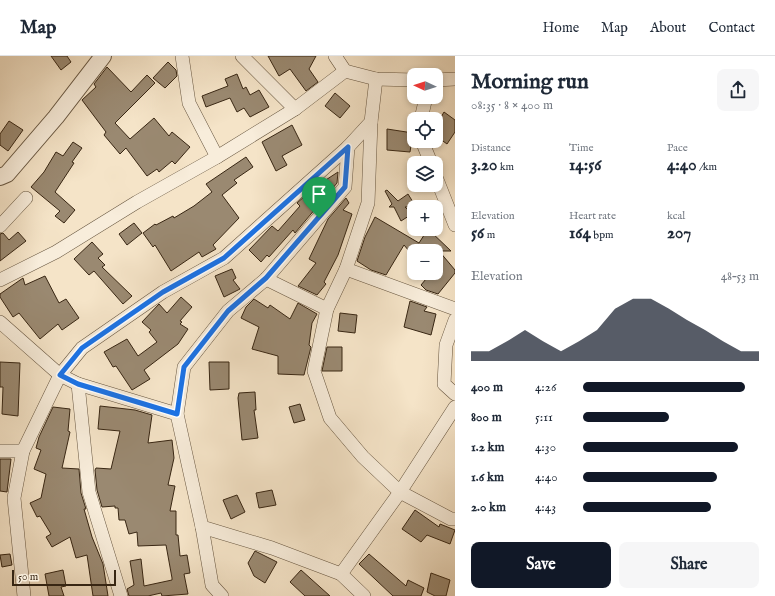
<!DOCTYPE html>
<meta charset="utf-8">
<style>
:root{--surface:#fff;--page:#f6f6f7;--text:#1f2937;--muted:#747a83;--line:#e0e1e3;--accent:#111827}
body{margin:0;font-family:"IM FELL English",serif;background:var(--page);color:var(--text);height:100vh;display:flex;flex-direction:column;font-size:15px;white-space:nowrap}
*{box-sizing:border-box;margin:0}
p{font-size:13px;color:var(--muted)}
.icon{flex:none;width:22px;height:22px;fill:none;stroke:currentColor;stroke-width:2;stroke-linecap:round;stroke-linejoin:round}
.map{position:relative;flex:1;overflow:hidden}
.side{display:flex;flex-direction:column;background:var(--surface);width:320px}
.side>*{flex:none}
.needle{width:26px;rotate:274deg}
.tools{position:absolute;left:407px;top:12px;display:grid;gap:8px}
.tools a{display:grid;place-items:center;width:36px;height:36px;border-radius:8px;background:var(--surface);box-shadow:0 2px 6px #0003;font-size:20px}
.scale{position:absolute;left:12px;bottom:10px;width:104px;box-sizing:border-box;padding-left:4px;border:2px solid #382613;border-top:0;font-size:11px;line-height:14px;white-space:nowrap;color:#382613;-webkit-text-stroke:3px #f8eddb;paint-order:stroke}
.pin{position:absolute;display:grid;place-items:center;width:34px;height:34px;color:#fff;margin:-41px -17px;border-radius:50% 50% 50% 0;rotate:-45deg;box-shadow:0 0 4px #0007}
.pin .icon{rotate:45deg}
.round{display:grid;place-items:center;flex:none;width:42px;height:42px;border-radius:8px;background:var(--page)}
.head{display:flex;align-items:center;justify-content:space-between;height:68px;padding:0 16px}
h1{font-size:22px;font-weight:700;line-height:30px}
.stats{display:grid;grid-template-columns:repeat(3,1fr);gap:6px;height:68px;padding:4px 16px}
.stats div{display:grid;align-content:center}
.stats b{font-size:17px;font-weight:700}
.stats small{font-size:11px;font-weight:400}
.stats p{font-size:11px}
.chart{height:112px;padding:8px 16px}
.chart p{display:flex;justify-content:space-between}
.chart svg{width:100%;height:72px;margin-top:4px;fill:var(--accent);opacity:.7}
.primary-button{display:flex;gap:8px;margin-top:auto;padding:8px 16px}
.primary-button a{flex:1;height:46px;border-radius:8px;background:var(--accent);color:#fff;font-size:16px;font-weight:700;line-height:46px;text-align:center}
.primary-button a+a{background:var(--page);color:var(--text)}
ul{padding:0 16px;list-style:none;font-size:13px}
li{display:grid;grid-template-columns:64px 48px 1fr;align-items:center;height:30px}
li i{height:10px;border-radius:5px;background:var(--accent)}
header{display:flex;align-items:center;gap:24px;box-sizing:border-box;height:56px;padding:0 20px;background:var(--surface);border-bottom:1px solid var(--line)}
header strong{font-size:19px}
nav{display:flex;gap:22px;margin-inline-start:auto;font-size:14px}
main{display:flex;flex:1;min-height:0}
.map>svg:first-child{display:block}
</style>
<header>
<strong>Map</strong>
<nav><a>Home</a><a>Map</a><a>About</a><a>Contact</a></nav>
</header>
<main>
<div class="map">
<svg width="455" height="540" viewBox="0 0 455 540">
<rect width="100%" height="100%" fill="#f5e4c8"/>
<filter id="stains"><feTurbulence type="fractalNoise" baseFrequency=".005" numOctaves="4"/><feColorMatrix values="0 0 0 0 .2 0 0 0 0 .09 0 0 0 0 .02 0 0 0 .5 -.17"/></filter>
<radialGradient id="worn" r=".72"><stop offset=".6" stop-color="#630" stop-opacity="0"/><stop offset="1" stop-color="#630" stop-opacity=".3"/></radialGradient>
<g fill="#9a8971" stroke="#382613">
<polygon points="51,0 67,0 71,6 61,14"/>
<polygon points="268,0 316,0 309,13 318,26 306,35 290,13 279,20"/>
<polygon points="168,6 176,14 177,20 165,32 153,22"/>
<polygon points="107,11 131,36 147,19 155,27 115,67 130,83 154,62 169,80 172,76 190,91 175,108 172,105 159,116 157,113 147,120 126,92 120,98 104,79 106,76 82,44 96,31 94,28"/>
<polygon points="237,18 243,33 246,31 250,39 259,34 269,51 250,61 244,52 237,56 230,42 206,51 202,40 228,30 225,23"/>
<polygon points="335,37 350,50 340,62 325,50"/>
<polygon points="444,56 455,64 455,76 447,88 436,80 436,70"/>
<polygon points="9,65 23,74 8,95 0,89 0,78"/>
<polygon points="292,69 302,89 282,100 287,109 276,115 262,86"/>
<polygon points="387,73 413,77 410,96 387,94"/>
<polygon points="73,86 82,92 72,106 74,107 55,136 75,154 64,167 55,160 60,155 31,131 44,116 56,96 63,100"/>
<polygon points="246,101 253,111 234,124 237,127 222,139 239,162 213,189 216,193 202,201 199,196 171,215 155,189 153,191 143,177 155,168 156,169 173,160 174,162 194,150 212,136 206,128"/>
<polygon points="338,116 337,127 295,177 293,174 269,201 267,199 261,206 249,194 272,170 278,175 300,150 297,147 315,131"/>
<polygon points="387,134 398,145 408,138 416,151 405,151 412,158 401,165 394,151 389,151 392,148 385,135"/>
<polygon points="346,142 349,147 343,154 352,158 338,199 324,226 326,228 317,239 298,230 316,207 309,203 328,163"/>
<polygon points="375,161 419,187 428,173 451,195 439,195 455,214 455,217 438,238 426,234 421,229 431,217 436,217 436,195 409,195 404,189 386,219 371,214 357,205 365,181"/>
<polygon points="134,167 142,177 127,189 119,178"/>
<polygon points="18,176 26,185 0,205 0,178 3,177 9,184"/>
<polygon points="92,186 103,198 98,202 105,209 102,211 132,240 123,248 94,215 89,219 74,203"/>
<polygon points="232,213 236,222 233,224 240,233 224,241 215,220"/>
<polygon points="45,220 59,247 66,243 79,262 62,274 58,268 40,283 19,257 13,261 0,241 0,238 23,222 25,229"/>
<polygon points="181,241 192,251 180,265 182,266 180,268 188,273 178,288 144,314 150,323 132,334 116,310 113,311 104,296 127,283 138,300 157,286 149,276 151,274 142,266 159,248 167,257"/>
<polygon points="254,243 268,252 270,249 290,263 298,247 317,258 312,267 309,289 311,291 304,319 278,318 278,300 252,293 259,271 241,262 246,251"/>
<polygon points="410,245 427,251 424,255 436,258 431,279 404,271"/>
<polygon points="340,257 357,259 355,277 338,275"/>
<polygon points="327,291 342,291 342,315 322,315"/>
<polygon points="0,306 20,307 18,360 2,358 3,331 0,331"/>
<polygon points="209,306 229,306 229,333 210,334"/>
<polygon points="255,336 256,354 254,354 258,382 242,384 238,342 239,337"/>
<polygon points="300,348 305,364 294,367 289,351"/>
<polygon points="100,350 135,354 152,359 148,387 172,384 174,402 168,429 175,430 170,455 176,455 176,479 178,479 180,500 187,499 190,517 184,518 188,538 162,540 161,537 148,540 129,540 127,533 134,529 130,505 141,503 144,530 172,524 172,522 166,489 138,490 137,476 129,478 125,464 119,464 118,452 115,452 115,450 102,451 97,434 95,414 96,412 111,413 120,375 98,373"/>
<polygon points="53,351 70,353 68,375 70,376 62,412 79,413 81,437 86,453 84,453 92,481 103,508 108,540 93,540 87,499 76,502 70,481 52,491 46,481 51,478 40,460 37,461 30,447 41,442 46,418 34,413 41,394 36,392 39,381"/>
<polygon points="0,403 11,403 7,436 0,435"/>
<polygon points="272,434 276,449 259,452 256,437"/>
<polygon points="237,439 245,456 231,463 223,444"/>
<polygon points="415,454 439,471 440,468 455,474 450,488 427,479 421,486 402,473"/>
<polygon points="255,495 277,506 265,527 254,520 248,507"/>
<polygon points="10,498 12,509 2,511 0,499"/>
<polygon points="369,498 406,530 408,524 424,532 421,540 393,540 359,508"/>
<polygon points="63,514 66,530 61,531 64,540 49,540 45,518"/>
<polygon points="301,514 330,540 305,540 290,526"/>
<polygon points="431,517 450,524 446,540 435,540 427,536"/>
</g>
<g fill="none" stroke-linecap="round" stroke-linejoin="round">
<g stroke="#675640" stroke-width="14">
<g id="minor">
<polyline points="182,0 189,47 217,101"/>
<polyline points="242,0 295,53"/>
<polyline points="335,0 345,15"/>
<polyline points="436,24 455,23"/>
<polyline points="421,63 426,41"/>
<polyline points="371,66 368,147 346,213 327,253 314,315 330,362 363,401 400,436 451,463 455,463"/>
<polyline points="422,85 431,107"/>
<polyline points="436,121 455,169"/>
<polyline points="0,170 26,142"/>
<polyline points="346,213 455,253"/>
<polyline points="266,223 327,253"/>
<polyline points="0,224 56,196 137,146 217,101 295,53 345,15 376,23 414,24"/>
<polyline points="455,264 446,289 444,328 455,338"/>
<polyline points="0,266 60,319 78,328 177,358"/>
<polyline points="78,328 89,436 121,540"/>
<polyline points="0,395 23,395"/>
<polyline points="202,471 272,492 341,518 364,540"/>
<polyline points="341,518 400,436 455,351"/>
<polyline points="24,540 14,442 23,395 60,319 82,292 163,236 224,202 348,91 371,66 376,23"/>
<polyline points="222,540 212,529 202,471 177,358 184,311 228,255 266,223 345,131 348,91"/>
</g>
</g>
<g stroke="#675640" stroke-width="18">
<polyline id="tertiary" points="0,121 7,118 56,61 103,0"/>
</g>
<use href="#minor" stroke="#f8eddb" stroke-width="13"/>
<use href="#tertiary" stroke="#f8eddb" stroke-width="16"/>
</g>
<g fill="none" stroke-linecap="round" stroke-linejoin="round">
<g stroke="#fff" stroke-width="8">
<polygon id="route" points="348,91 345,131 266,222 228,255 184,311 177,358 78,328 60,319 82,292 163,236 224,202"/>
</g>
<use href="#route" stroke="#1a73e8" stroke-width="5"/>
</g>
<rect width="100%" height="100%" filter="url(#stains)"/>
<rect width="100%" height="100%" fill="url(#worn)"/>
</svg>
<div class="tools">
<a><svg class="needle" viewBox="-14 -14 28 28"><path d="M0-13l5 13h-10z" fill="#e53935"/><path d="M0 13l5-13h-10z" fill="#747a83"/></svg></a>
<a><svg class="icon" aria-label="locate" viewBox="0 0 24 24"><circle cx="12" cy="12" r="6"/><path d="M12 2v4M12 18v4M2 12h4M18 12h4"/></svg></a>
<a><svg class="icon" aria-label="layers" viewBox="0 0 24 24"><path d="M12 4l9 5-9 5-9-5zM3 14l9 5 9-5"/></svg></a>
<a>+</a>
<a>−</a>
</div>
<div class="scale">50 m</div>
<div class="pin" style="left:319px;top:162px;background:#1e9e55"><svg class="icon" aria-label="arrive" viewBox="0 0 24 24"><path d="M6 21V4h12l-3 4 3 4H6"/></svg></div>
</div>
<section class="side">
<div class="head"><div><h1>Morning run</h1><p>08:35 · 8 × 400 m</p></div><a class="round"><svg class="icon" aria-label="share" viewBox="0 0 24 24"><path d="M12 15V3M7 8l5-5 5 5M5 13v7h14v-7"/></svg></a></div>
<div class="stats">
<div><p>Distance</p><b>3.20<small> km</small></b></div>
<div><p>Time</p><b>14:56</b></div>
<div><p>Pace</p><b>4:40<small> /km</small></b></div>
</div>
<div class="stats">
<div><p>Elevation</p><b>56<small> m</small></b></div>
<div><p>Heart rate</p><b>164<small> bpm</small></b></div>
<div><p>kcal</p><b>207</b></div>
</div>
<div class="chart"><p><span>Elevation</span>48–53 m</p>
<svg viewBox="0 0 160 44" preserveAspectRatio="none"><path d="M0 44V38L10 38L20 32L30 25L40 32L50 38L60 32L70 25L80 12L90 6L100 6L110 12L120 19L130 25L140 32L150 38L160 38V44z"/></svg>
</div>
<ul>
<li><b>400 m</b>4:26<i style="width:92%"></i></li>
<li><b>800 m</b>5:11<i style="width:49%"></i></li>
<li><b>1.2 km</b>4:30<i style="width:88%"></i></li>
<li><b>1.6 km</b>4:40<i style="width:76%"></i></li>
<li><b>2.0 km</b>4:43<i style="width:73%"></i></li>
</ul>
<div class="primary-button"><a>Save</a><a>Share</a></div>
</section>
</main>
